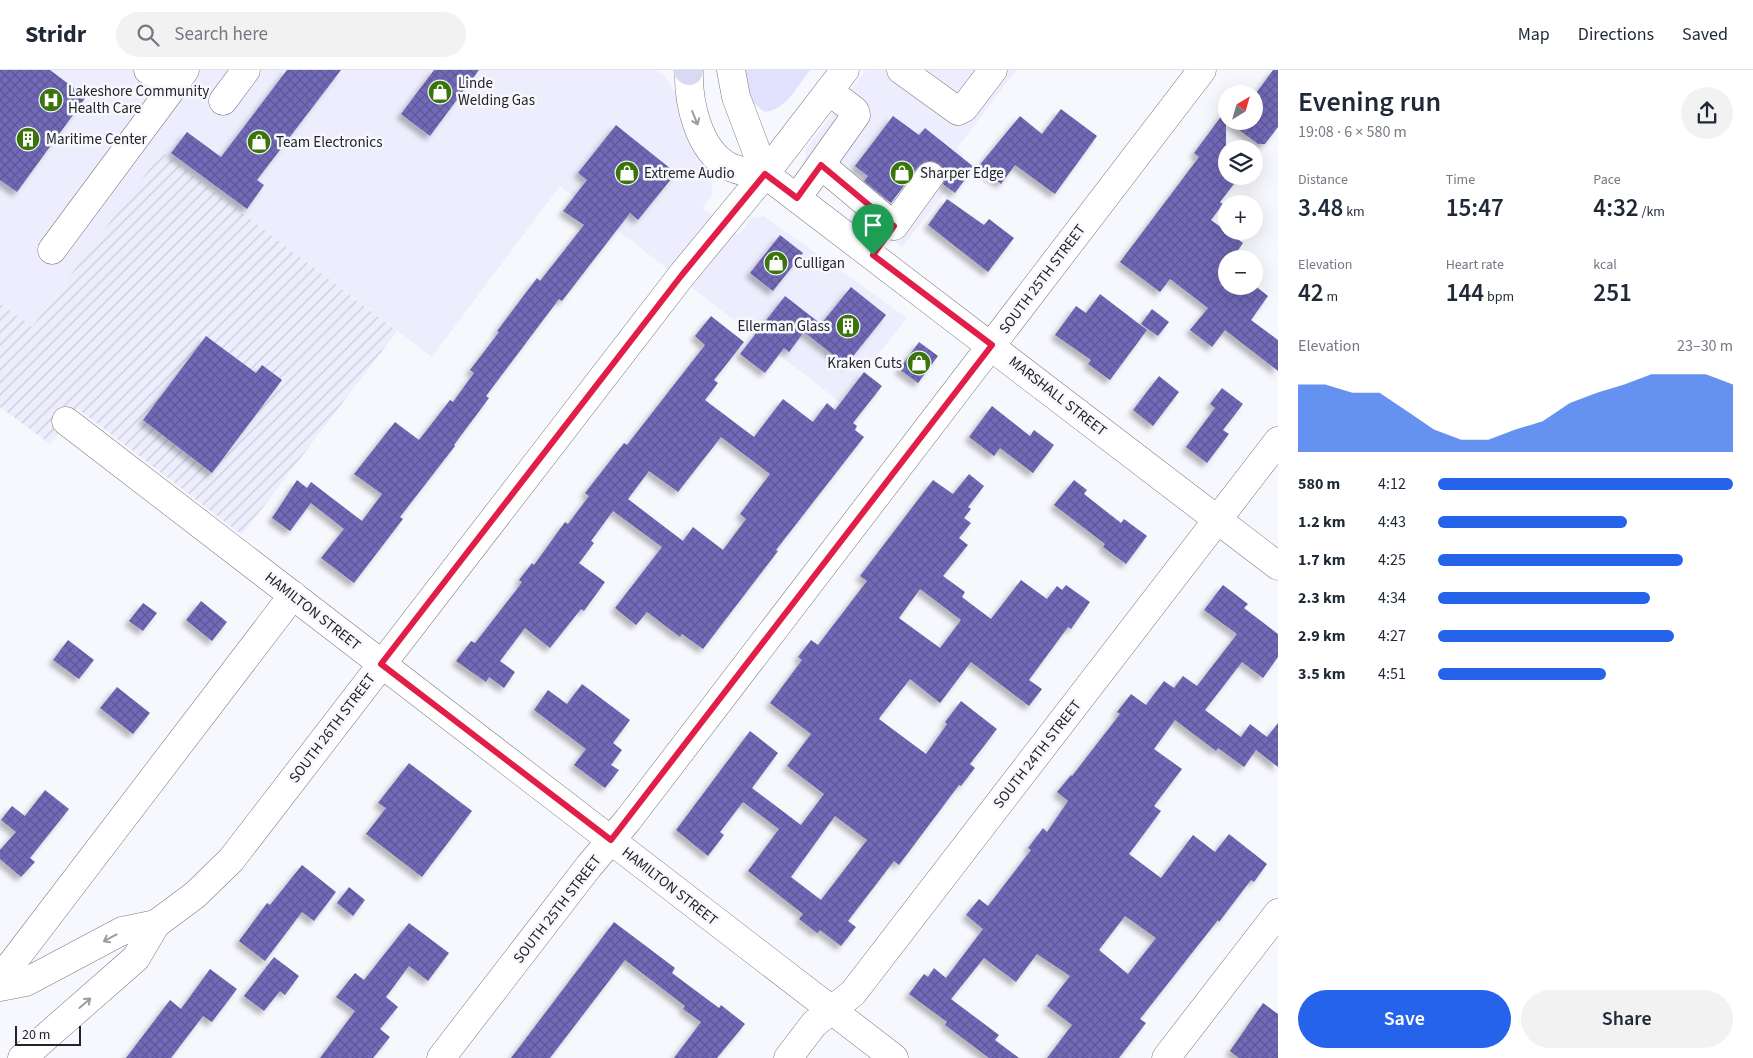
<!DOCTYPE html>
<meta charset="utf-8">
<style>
:root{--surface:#fff;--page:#f2f2f3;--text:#1f2937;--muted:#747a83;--line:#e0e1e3;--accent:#2563eb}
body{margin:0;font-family:"Source Sans 3",sans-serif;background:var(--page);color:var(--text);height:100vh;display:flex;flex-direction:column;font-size:19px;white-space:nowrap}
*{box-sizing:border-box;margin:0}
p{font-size:16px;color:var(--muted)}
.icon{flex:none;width:28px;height:28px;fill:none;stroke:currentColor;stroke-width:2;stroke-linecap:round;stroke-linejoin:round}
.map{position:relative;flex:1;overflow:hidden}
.panel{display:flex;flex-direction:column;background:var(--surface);width:475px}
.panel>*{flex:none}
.needle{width:32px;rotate:37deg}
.buttons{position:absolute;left:1218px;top:15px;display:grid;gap:10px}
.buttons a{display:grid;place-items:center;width:45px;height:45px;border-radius:50%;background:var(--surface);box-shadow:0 5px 20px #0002;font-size:25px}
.scale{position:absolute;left:15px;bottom:12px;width:66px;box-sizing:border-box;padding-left:5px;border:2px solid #242427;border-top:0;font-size:14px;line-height:18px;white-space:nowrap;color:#242427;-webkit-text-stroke:4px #f7f7fe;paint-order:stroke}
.pin{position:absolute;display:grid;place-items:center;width:42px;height:42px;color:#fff;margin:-51px -21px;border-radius:50% 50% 50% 0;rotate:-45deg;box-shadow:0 0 5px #0007}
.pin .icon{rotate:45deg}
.round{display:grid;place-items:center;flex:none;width:52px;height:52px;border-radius:26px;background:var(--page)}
.summary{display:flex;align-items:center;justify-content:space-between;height:85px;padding:0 20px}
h1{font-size:28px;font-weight:600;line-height:38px}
.figures{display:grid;grid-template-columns:repeat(3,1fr);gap:8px;height:85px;padding:5px 20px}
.figures div{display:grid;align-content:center}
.figures b{font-size:25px;font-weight:600}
.figures small{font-size:14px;font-weight:400}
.figures p{font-size:14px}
.chart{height:140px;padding:10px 20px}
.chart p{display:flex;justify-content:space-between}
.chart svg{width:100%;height:90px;margin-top:5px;fill:var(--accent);opacity:.7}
.primary-button{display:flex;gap:10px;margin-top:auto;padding:10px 20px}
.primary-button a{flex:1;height:58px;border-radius:30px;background:var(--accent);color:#fff;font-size:20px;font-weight:600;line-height:58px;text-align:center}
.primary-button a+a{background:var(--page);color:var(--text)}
ul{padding:0 20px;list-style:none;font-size:16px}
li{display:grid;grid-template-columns:80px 60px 1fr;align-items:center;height:38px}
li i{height:12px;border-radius:6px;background:var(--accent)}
header{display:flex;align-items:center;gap:30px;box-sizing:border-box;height:70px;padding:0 25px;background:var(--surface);border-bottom:1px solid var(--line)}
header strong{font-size:24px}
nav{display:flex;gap:28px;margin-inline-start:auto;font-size:18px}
.search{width:350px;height:45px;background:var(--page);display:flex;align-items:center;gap:12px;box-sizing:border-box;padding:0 18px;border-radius:28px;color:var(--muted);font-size:19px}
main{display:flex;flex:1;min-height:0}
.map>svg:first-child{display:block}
</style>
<header>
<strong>Stridr</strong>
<div class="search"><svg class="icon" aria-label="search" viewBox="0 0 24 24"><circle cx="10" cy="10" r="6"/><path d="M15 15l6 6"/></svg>Search here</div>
<nav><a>Map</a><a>Directions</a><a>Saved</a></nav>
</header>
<main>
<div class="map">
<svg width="1278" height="988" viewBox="0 0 1278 988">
<defs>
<pattern id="industrial-furrows" width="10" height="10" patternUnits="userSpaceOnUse" patternTransform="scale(1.25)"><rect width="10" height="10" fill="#ededfd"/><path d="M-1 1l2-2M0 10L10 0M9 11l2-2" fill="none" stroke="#cbcbd9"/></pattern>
<pattern id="building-cross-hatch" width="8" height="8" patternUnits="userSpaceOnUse" patternTransform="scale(1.25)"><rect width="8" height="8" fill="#726bb9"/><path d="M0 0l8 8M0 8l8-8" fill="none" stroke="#5d5896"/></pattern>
<filter id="shadow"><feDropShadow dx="-4.5" dy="4.5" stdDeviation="2.5" flood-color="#0004"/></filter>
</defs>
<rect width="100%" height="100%" fill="#f7f7fe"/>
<g fill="#ededfd">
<polygon points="0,0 656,0 666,8 674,21 696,81 711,104 712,125 702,138 739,165 750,149 764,146 907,248 840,332 560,116 432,287 162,82 32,257 0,233"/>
<polygon points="866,0 1016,0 957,78 963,85 944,108 951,115 902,177 823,112 805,93 806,79"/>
</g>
<polygon fill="url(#industrial-furrows)" points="162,82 397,261 242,465 77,338 50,374 0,337 0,233 32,257"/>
<path fill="#e1e1fe" d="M 745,0 L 810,0 C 798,15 786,40 765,42 L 751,31 Z"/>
<g fill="url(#building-cross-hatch)" fill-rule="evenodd" filter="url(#shadow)">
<polygon points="0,0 50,0 86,27 17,122 0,110"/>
<polygon points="287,0 341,0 257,110 264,115 247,139 171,83 187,62 221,87"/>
<polygon points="434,0 479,0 430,66 401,44"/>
<polygon points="1273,0 1278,0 1278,57 1265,74 1258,74 1227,51 1254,51 1254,26"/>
<polygon points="1061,39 1097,66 1055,124 1015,95 1001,114 978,97 1020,46 1042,64"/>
<polygon points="1226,40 1226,106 1240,106 1220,132 1223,134 1211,150 1243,173 1232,189 1226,189 1226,216 1254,215 1268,226 1251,250 1278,270 1278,301 1225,260 1212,277 1190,260 1208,238 1170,209 1160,222 1120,192 1199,87 1194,83"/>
<polygon points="893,46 919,65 925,58 974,97 955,123 943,114 946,107 944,99 939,94 932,91 924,92 918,97 891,133 864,111 868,106 855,96"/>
<polygon points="616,55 676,103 638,150 630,143 562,231 559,229 486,326 489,328 454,375 455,376 400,447 403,449 354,513 321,488 344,459 311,433 290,461 272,448 297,410 307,418 311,412 362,451 382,424 354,404 395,352 419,370 450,330 453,332 474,303 470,300 499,262 497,261 537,208 540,211 584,155 563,141 587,110 578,103"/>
<polygon points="947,129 984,155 989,149 1014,168 988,202 928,155"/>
<polygon points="780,165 803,183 773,221 750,203"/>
<polygon points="851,217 886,245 846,295 804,262 789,282 784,278 765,303 740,284 785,226 821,254"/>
<polygon points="1100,224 1147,260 1110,310 1088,294 1091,290 1055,265 1076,236 1086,243"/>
<polygon points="1152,239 1169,252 1158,266 1141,254"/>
<path d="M 711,246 L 744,272 L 714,310 L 718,313 L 705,330 L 754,367 L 783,329 L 813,352 L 827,333 L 835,340 L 864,302 L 882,316 L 853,353 L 857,356 L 855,360 L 864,367 L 776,480 L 778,481 L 703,579 L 682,564 L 680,567 L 647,542 L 636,555 L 615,538 L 662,477 L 613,441 L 591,471 L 594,473 L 579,493 L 605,512 L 584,541 L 581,539 L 550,578 L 525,558 L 500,591 L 515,602 L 504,618 L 489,607 L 486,612 L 456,591 L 471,571 L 475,573 L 517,519 L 522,512 L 519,510 L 532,493 L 534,495 L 565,452 L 568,454 L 589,426 L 585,423 L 624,373 L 627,375 L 705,275 L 695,266 ZM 721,367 L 770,404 L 740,444 L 746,449 L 723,480 L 693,457 L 683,471 L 628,429 L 649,401 L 678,422 Z"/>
<polygon points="206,266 256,303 262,295 282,310 212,403 143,350"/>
<polygon points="919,272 938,286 918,313 899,299"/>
<polygon points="1159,306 1179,322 1153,356 1133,340"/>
<polygon points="1222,318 1243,334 1223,360 1229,364 1207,393 1186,377 1215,338 1210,334"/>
<polygon points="992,336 1030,366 1034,360 1054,375 1033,403 1000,378 994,386 969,367"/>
<path d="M 969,404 L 984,416 L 968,437 L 971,439 L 964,448 L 971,453 L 959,468 L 968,475 L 943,506 L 965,522 L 962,527 L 991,549 L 1021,510 L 1047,529 L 1057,516 L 1062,520 L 1066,515 L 1090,532 L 1071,559 L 1068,557 L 1029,610 L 1042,619 L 1029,636 L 971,592 L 940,633 L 910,609 L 880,647 L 879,649 L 926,684 L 947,654 L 945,652 L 961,631 L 997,659 L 970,694 L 975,698 L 961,716 L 959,715 L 899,795 L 894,791 L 848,851 L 856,857 L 841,876 L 820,860 L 817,863 L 799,849 L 803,844 L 748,801 L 779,759 L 743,732 L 720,762 L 724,765 L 708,786 L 676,760 L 750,661 L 778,683 L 752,718 L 801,755 L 824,724 L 787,696 L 811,664 L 770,633 L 802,590 L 798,587 L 811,570 L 818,575 L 867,511 L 860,506 L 933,410 L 953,424 ZM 920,519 L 961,550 L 940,578 L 899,548 ZM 835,746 L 867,770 L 821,830 L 791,807 Z"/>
<polygon points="1074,410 1087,420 1084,424 1121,453 1124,449 1147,466 1126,494 1103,477 1105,474 1054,435"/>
<path d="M 1223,515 L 1248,534 L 1244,538 L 1278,564 L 1278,587 L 1263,608 L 1242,592 L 1205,640 L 1241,667 L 1250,654 L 1267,667 L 1278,653 L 1278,697 L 1256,680 L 1244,697 L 1218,678 L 1216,681 L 1175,650 L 1154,679 L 1182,699 L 1154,736 L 1161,741 L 1129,784 L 1161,808 L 1193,765 L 1215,782 L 1229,764 L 1267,794 L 1254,812 L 1251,810 L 1219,852 L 1218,850 L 1140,949 L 1146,953 L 1119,988 L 1047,988 L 1072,955 L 1047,936 L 1070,906 L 1037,884 L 1016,912 L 984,888 L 951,929 L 999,965 L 995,970 L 1019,988 L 989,988 L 945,955 L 947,952 L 909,924 L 924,904 L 928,907 L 934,898 L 946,908 L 983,859 L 966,845 L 979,829 L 988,836 L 1031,780 L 1028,778 L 1043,758 L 1047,762 L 1068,731 L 1057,722 L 1071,705 L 1072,706 L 1120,644 L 1117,642 L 1131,624 L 1146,635 L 1164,611 L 1174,618 L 1183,606 L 1197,616 L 1237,564 L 1204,540 ZM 1125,846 L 1156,868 L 1128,904 L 1099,880 Z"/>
<polygon points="201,531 227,552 212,571 186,550"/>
<polygon points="143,533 157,543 143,561 129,551"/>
<polygon points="68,570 94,590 79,609 53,590"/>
<polygon points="582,614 630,650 613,673 622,680 611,695 619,700 605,718 574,695 586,679 534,640 548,620 567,634"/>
<polygon points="117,617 150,643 133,664 100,638"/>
<polygon points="409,693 472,741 422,807 366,764 386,738 378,733"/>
<polygon points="45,720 69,739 30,788 35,792 21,807 0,789 0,780 16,762 1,750 12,736 25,746"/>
<polygon points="302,795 336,822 314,851 302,842 265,891 239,871 267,833 270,835"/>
<polygon points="349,817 365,830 353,846 337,833"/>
<polygon points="614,852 675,898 672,903 719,938 721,935 745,954 717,988 674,988 701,952 683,939 685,936 625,890 550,988 511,988"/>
<polygon points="409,853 449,883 428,911 409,896 386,927 398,937 380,959 390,967 373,988 320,988 355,941 336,927 355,903 364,910"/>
<polygon points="274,887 299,906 285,925 280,921 264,941 244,926"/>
<polygon points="210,899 237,919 212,952 203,946 171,988 126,988 170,930 181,939"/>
<polygon points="1263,933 1278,944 1278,988 1239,988 1230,981"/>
</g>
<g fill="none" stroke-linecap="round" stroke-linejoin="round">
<g stroke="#7a7a82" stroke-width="29">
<g id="minor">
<polyline points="148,0 173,17 185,0"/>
<path d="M 689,0 C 688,32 698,81 730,97 C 741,102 753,103 765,104 L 1278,496"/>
<polyline points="731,0 736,27 765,104"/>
<polyline points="901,0 958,41 964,38 993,0"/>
<polyline points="223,31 246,0"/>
<polyline points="821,95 894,156 930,106"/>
<polyline points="797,128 856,45 855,41 829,21"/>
<polyline points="52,180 173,17"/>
<polyline points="66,351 894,988"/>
<polyline points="0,909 293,525"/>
<polyline points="0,917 26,912 122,861 156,854"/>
<polyline points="22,988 136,888 156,854 195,825 231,790 681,206 765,104 845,0"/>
<polyline points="441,988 589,796 628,750 1202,0"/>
<polyline points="788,988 814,954 853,923 1278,371"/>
<polyline points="1166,988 1278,843"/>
</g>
</g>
<g stroke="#d3d3d4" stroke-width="29">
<polyline id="major" points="688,0 689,1"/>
</g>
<use href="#minor" stroke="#fff" stroke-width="28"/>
<use href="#major" stroke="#d9d9f4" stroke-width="28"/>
</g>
<defs><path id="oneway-shaft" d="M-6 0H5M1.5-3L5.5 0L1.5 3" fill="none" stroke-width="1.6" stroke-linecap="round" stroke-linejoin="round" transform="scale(1.25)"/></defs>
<g stroke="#9c9c9e">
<use href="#oneway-shaft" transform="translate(695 48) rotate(68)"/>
<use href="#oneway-shaft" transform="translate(110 868) rotate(152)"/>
<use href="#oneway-shaft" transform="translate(85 933) rotate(-41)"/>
</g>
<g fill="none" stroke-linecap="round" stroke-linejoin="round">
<g stroke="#fff" stroke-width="10">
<polygon id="route" points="821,95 894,156 873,185 992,275 611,770 381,594 681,206 765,104 797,128"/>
</g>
<use href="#route" stroke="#e11d48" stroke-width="6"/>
</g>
<defs>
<g id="shop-disc" transform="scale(1.25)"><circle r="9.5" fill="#3a750b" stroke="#f7f7fe"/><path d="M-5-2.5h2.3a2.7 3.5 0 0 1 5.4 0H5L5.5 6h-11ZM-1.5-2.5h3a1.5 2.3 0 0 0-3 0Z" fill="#fff"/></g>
<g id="hospital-disc" transform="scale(1.25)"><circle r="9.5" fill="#3a750b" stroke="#f7f7fe"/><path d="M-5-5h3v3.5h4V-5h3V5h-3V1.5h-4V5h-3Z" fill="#fff"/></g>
<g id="building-disc" transform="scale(1.25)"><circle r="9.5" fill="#3a750b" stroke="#f7f7fe"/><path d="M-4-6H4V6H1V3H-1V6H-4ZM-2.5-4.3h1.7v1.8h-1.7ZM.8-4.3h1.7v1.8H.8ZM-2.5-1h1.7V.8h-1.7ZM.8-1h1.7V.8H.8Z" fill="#fff"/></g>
</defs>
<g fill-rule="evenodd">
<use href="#shop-disc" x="440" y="22"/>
<use href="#hospital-disc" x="51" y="30"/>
<use href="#building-disc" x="28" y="69"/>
<use href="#shop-disc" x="259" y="72"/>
<use href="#shop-disc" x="627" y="103"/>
<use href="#shop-disc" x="902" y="103"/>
<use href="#shop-disc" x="776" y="193"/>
<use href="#building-disc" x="848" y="256"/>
<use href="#shop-disc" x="919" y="293"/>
</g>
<g text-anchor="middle" stroke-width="5" stroke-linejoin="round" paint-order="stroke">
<g font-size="15" fill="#242427" stroke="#f7f7fe" text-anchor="start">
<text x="458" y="18">Linde<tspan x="458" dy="17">Welding Gas</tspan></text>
<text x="68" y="26">Lakeshore Community<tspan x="68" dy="17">Health Care</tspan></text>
<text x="46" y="74">Maritime Center</text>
<text x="276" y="77">Team Electronics</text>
<text x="644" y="108">Extreme Audio</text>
<text x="920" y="108">Sharper Edge</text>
<text x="794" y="198">Culligan</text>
<text x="830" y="261" text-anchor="end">Ellerman Glass</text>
<text x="902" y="298" text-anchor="end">Kraken Cuts</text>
</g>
<g font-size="15" fill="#242427" stroke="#f7f7fe">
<text transform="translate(1042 209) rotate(-53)" y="5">SOUTH 25TH STREET</text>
<text transform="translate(1058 326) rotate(38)" y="5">MARSHALL STREET</text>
<text transform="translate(313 541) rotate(38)" y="5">HAMILTON STREET</text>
<text transform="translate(332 658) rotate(-53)" y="5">SOUTH 26TH STREET</text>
<text transform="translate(1037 684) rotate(-52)" y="5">SOUTH 24TH STREET</text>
<text transform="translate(670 816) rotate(38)" y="5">HAMILTON STREET</text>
<text transform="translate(557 839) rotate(-52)" y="5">SOUTH 25TH STREET</text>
</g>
</g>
</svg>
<div class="buttons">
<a><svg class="needle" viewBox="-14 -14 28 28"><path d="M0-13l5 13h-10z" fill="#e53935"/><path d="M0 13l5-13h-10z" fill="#747a83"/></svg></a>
<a><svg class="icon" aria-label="layers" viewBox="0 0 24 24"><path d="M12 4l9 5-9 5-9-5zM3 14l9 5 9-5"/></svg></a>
<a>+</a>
<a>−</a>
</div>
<div class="scale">20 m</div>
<div class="pin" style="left:873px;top:185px;background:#1e9e55"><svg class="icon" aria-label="arrive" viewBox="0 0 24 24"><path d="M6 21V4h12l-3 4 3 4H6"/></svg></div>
</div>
<section class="panel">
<div class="summary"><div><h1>Evening run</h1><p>19:08 · 6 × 580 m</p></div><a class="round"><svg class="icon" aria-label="share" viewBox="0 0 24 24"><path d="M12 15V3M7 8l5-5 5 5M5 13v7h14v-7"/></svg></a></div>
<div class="figures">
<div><p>Distance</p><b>3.48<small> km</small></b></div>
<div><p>Time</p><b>15:47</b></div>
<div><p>Pace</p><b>4:32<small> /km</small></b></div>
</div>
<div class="figures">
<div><p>Elevation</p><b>42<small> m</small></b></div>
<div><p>Heart rate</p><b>144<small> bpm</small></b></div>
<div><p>kcal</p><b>251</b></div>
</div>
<div class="chart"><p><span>Elevation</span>23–30 m</p>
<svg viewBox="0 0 160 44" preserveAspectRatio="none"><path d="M0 44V11L10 11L20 15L30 15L40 24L50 33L60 38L70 38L80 33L90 29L100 20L110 15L120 11L130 6L140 6L150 6L160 11V44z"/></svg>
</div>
<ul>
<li><b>580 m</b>4:12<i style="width:100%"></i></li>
<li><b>1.2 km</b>4:43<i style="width:64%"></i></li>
<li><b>1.7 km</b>4:25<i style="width:83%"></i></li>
<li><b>2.3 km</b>4:34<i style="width:72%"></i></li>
<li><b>2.9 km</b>4:27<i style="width:80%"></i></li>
<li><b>3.5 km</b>4:51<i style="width:57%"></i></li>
</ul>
<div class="primary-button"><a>Save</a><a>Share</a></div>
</section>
</main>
